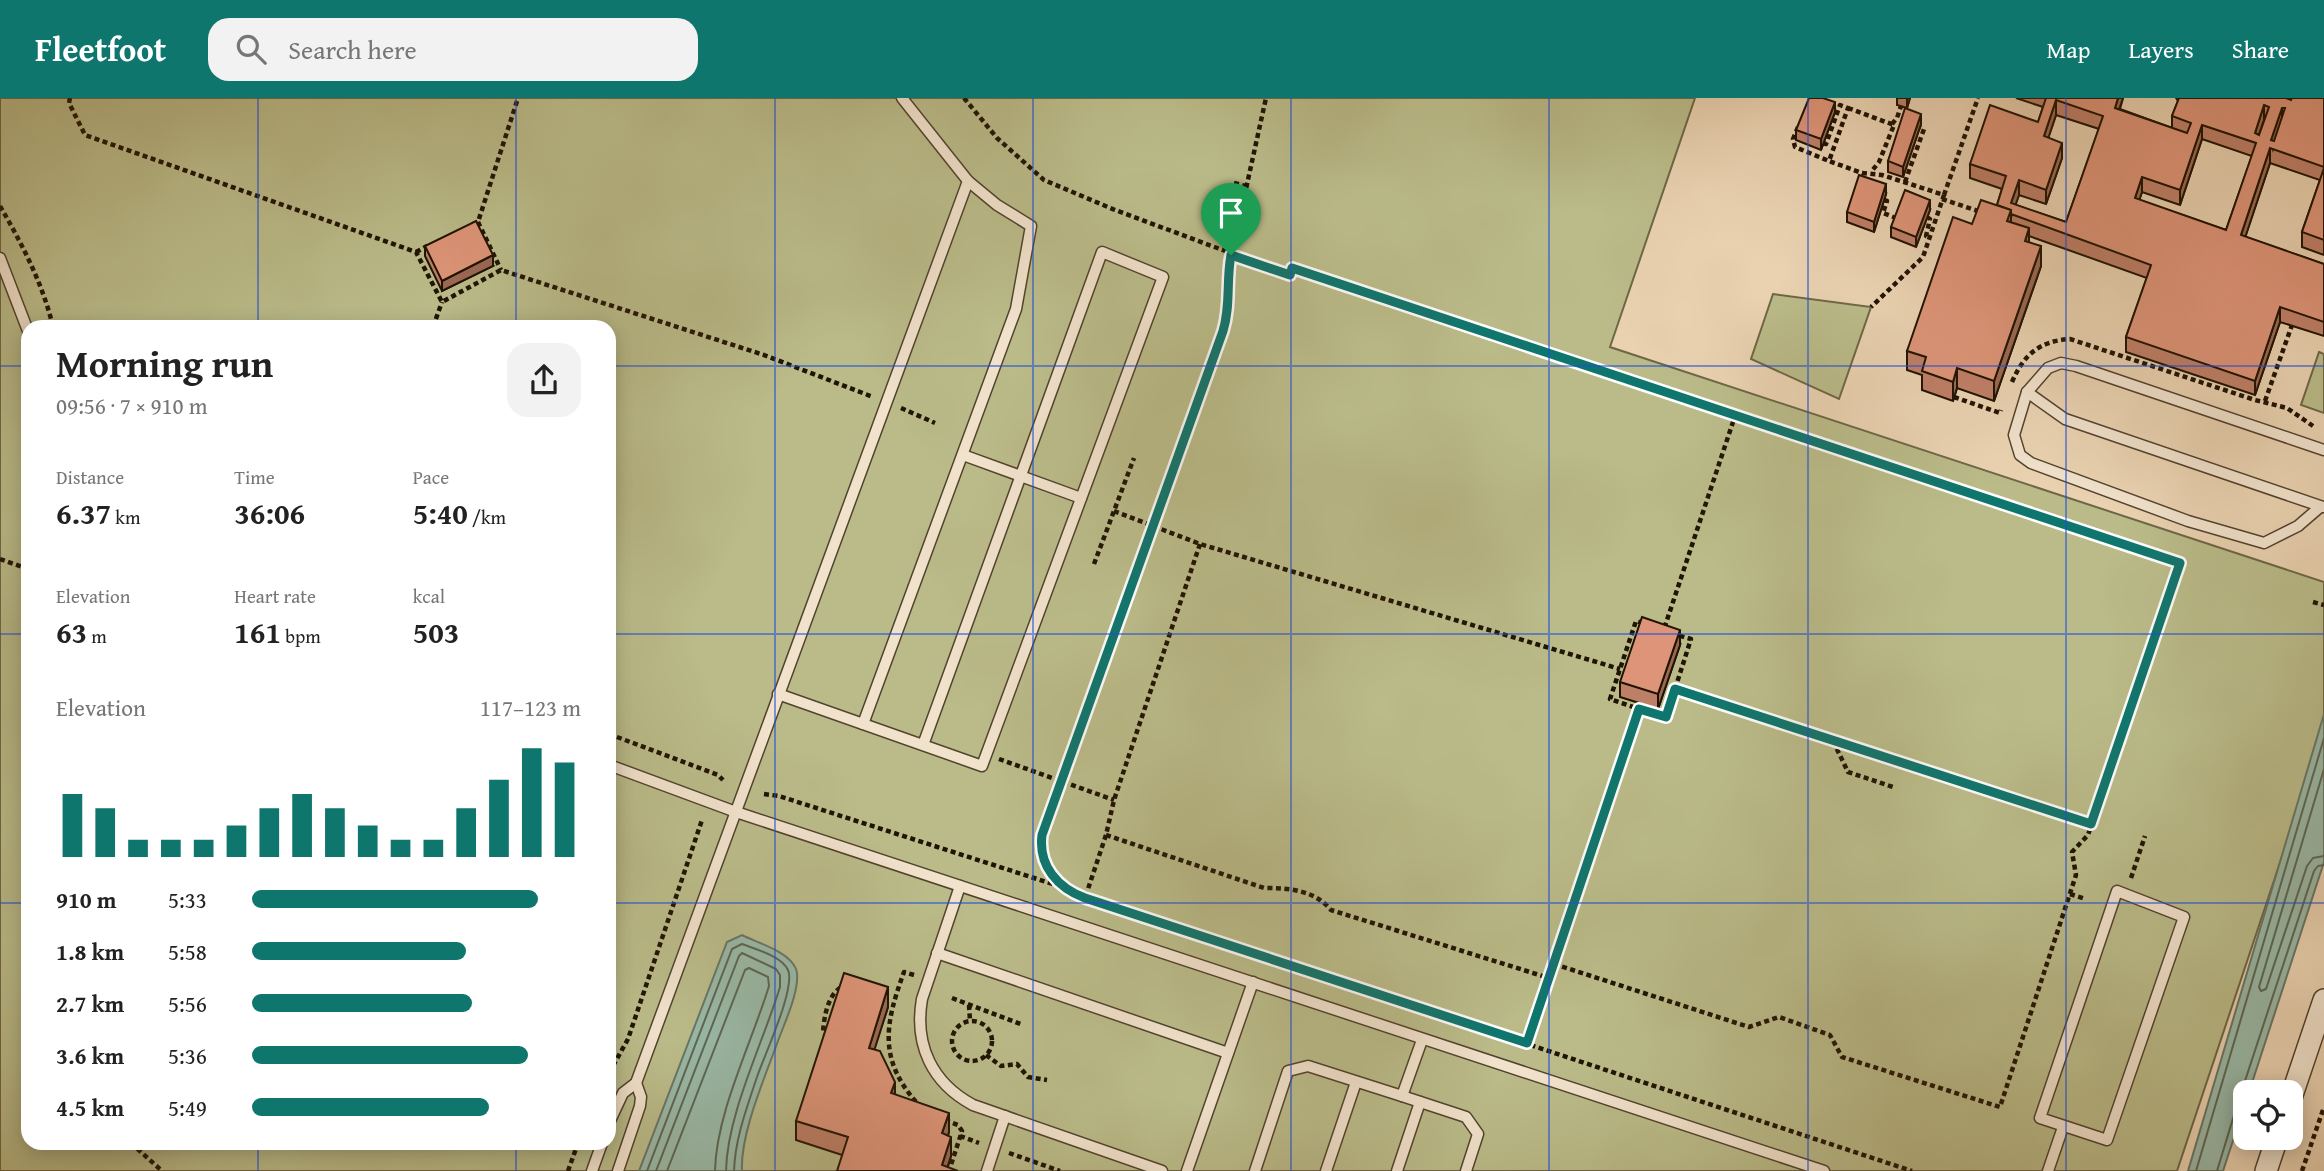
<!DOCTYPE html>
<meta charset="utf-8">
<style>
:root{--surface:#fff;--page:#f2f2f2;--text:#222;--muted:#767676;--accent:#0f766e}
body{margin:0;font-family:"Gentium Book Plus",serif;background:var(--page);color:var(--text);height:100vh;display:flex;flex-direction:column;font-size:26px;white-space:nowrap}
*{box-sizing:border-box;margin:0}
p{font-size:23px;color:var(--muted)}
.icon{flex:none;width:38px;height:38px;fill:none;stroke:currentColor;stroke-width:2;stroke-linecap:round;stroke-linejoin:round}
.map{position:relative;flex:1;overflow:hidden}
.drawer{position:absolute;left:21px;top:222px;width:595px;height:830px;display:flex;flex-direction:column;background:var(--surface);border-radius:21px;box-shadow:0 4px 18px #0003}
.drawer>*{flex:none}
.tools{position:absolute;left:2233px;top:982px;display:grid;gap:14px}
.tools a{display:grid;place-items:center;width:70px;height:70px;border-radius:14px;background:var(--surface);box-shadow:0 4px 18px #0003;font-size:35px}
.pin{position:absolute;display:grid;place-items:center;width:60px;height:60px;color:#fff;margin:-72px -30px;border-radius:50% 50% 50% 0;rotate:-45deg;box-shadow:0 0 7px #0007}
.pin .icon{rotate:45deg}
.round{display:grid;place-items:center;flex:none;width:74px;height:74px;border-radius:21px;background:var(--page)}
.headline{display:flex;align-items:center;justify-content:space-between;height:119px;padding:0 35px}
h1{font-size:38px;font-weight:700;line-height:52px}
.metrics{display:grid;grid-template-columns:repeat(3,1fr);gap:10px;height:119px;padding:7px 35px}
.metrics div{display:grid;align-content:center}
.metrics b{font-size:30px;font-weight:700}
.metrics small{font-size:19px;font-weight:400}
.metrics p{font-size:19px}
.chart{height:196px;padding:14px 35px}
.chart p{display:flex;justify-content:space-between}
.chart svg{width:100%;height:126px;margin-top:7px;stroke:var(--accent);stroke-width:6}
ul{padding:0 35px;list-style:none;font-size:23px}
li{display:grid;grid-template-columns:112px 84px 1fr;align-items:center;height:52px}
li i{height:18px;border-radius:9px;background:var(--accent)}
header{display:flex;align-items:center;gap:42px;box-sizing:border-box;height:98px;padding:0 35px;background:var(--accent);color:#fff}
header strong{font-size:33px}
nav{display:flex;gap:38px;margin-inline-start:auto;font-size:24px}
.search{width:490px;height:63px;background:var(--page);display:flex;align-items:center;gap:18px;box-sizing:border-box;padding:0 24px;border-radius:21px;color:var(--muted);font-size:26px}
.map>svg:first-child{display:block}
</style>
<header>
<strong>Fleetfoot</strong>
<div class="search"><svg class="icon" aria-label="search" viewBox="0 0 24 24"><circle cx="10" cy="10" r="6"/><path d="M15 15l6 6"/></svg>Search here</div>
<nav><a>Map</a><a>Layers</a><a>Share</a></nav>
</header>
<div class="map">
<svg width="2324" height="1073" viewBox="0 0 2324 1073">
<rect width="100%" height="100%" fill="#ead2b1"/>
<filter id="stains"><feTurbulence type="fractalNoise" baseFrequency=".00286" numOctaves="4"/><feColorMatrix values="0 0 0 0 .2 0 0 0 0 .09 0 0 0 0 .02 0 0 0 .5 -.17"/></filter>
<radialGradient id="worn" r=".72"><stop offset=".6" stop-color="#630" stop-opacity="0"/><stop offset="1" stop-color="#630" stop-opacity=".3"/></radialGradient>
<g fill="#babb89" stroke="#6d6746" stroke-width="2" fill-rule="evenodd">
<path d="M 0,0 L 1695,0 L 1610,249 L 2324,484 L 2324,633 L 2177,1073 L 0,1073 ZM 28,229 L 609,229 L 609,1045 L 28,1045 Z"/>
<polygon points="1773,196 1871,209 1839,301 1751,261"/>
<polygon points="2319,254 2324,256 2324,315 2301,307"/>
</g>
<g fill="#99b8a6" stroke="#697665" stroke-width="2">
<polygon points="2324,616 2324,764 2249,994 2245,994 2245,1006 2223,1073 2188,1073"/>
<path d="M 742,837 C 757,845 789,853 796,871 C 802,888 784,926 778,943 C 765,979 740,1036 742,1073 L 639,1073 L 727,844 Z"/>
</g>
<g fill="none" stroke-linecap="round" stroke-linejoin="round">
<g stroke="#5c6654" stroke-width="2">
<polyline points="2324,671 2259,889 2261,893 2266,891 2307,768 2313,760 2324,758"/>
<polyline points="2245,998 2243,989 2314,773 2318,768 2324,767"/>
<path d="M 647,1073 L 732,851 L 742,846 C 755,851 782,858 788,872 C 796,890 764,958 757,979 C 747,1009 735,1041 734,1073"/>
<path d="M 656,1073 L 739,858 L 742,855 L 776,871 L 780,877 L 780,889 C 763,945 727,1016 726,1073"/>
<path d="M 667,1073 L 745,872 L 749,870 L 768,879 L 769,888 C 752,944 716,1015 715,1073"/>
<polyline points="2196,1073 2324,640"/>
<polyline points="2217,1073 2235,1014 2239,1009 2245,1008"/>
</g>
<g stroke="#52432e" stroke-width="13">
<g id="lane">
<polyline points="0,160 28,233"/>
<polyline points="2027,294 2065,321 2323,409"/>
<polyline points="963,357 1081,400"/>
<polyline points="2320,409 2298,428 2264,445 2188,423 2031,365 2020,357 2014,337 2027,294 2048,270 2061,265 2076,268 2324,352"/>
<polyline points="778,596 982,668 1163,179 1102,154 923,647"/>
<polyline points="863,626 1016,211 1031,128 997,107 968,83 902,0"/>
<polyline points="609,667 736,714 1824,1073"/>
<path d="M 960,788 L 922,901 C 914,947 932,985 973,1007 L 1162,1073"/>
<polygon points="2117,793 2184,819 2107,1042 2040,1020"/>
<polyline points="937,855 1228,955"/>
<polyline points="1402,998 1466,1019 1478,1036 1466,1073"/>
<polyline points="609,1025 623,995 636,985 968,83"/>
<polyline points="592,1073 602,1045"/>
<polyline points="618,1073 640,1008 641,999 636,985"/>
<polyline points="987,1073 1005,1018"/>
<polyline points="1187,1073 1253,884"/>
<polyline points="1255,1073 1288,973 1308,968 1402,998 1422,942"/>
<polyline points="1326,1073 1356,984"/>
<polyline points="1397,1073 1420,1004"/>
<polyline points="2048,1073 2063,1029"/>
</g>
</g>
<g stroke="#52432e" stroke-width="24">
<g id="street">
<polyline points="2291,1000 2324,902"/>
<polyline points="2266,1073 2277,1040"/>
</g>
</g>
<g stroke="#201303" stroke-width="4.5" stroke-dasharray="5 3.5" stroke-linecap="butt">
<polyline points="70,0 69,5 85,37 416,154 442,204 501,172 764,257 873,299"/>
<polyline points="964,0 997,40 1044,82 1115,112 1290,177 1292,170 1735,318 1664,531"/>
<polyline points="1848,10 1894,27 1879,64 1871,74"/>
<polyline points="1892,26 1897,20 1901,8"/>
<polyline points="1798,29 1793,41 1795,49 1829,63"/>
<polyline points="1823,45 1826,46 1840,7 1848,10 1829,63 1862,75 1882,77 1944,97 1923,159 1871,209"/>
<polyline points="1905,84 1924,31 1919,29"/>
<polyline points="1234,85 1246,88"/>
<polyline points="1944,97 1978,0"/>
<polyline points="1942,101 1981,114"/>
<polyline points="1884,102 1887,103 1883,115 1896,120"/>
<path d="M 0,108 C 22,146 43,186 53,229"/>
<polyline points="1927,119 1930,121 1926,138 1929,140"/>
<polyline points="478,124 501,172"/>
<polyline points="473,126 478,124 518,0"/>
<polyline points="416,154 431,146"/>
<polyline points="433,229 442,204"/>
<path d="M 2012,284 C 2024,256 2040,243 2070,241 L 2255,302 L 2287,310 L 2313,328"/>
<polyline points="1954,299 2000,315 2001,312"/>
<polyline points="2265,303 2292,227"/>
<polyline points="901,310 935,325"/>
<polyline points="1114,413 1200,446 1620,571"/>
<polyline points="1200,446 1114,702 1106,737 1085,800 1912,1073"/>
<polyline points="0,461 28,471"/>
<polyline points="1094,466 1134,360"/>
<polyline points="2313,504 2324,507"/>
<polyline points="1675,591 1691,541 1677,537"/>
<polyline points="1639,611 1666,619 1675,591 2091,726"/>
<polyline points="609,636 718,677 723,682"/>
<polyline points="1833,643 1848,674 1893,689"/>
<polyline points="999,661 1114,702"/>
<polyline points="764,696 779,698 1062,789 1085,800"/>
<path d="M 1106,737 L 1264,790 C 1290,790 1314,792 1331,812 L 1549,880"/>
<polyline points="2131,780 2145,738"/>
<polyline points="1062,789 1045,764 1042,737 1228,218 1230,191 1227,177 1266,0"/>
<polyline points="2070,796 2086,801"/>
<polyline points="1554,866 1749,929 1779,919 1830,937 1842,959 2000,1009 2076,777 2072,754 2088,737 2180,465 2125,445 1735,318"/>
<path d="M 914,877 L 904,874 C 885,926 878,961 917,1005"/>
<polyline points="952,900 1023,927"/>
<polyline points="969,907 970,923"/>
<circle cx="972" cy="943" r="20"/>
<path d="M 828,938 L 823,935 C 824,918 828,894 845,887"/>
<polyline points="1527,945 1639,611 1610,601 1636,523 1646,526"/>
<polyline points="986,957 1001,968 1017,966 1028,979 1047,982"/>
<polyline points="609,975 628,941 702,722"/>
<polyline points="945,1022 958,1027 962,1033 949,1073"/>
<polyline points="960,1038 979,1045"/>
<polyline points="131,1045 162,1073"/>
<polyline points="1009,1055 1060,1073"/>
<polyline points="568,1073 578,1045"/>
<polyline points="2302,1073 2324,1009"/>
</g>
<use href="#lane" stroke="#f1e2cc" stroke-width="10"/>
<use href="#street" stroke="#f1e2cc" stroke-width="21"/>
</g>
<g fill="#be7f67" stroke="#201303" stroke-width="2" fill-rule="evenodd">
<polygon points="1897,0 1910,0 1907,10 1897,7"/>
<path d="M 2016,0 L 2123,0 L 2120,11 L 2172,30 L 2172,18 L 2178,3 L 2176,0 L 2291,0 L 2290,2 L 2324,0 L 2324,157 L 2302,149 L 2302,134 L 2320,82 L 2270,65 L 2245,139 L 2324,166 L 2324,238 L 2280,224 L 2255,297 L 2126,254 L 2126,239 L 2147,180 L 2029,138 L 2029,144 L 2041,168 L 1994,303 L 1957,290 L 1953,303 L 1922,292 L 1922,277 L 1907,272 L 1907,253 L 1972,126 L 1997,107 L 2002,91 L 1970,80 L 1970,66 L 2038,24 L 2043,9 ZM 2056,17 L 2099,31 L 2066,124 L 2015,107 L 2019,97 L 2046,106 L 2062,60 L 2048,40 ZM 2202,41 L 2252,58 L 2226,132 L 2139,102 L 2142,94 L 2180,107 Z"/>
<polygon points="1835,14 1821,52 1796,42 1796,32"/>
<polygon points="1921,26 1903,79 1888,74 1888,63"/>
<polygon points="1886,96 1874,134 1847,124 1847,114"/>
<polygon points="1930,112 1916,149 1891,139 1891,129"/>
<polygon points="425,148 493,168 442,193 425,158"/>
<polygon points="1680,547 1658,611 1620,599 1620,584"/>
<polygon points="888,909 874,951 895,996 949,1034 948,1037 951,1058 948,1069 842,1057 796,1042 796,1023"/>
</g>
<g fill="#9b6854" stroke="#201303" stroke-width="2">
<polygon points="1907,0 1910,0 1907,10"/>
<polygon points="2118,0 2123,0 2115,24 2115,10"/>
<polygon points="2056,2 2056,17 2044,53 2044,38"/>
<polygon points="1835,4 1835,14 1821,52 1821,41"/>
<polygon points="2264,7 2264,22 2256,45 2255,35"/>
<polygon points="2282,10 2282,25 2273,51 2271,42"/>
<polygon points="1921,16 1921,26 1903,79 1903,69"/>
<polygon points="2202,27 2202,41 2180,107 2180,92"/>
<polygon points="2062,45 2062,60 2046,106 2046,92"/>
<polygon points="2270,50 2270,65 2241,152 2241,137"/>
<polygon points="2142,79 2142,94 2135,115 2135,100"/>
<polygon points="2019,82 2019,97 2012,117 2011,116 2011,131 2007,123 2011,105"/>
<polygon points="1886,86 1886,96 1874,134 1874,124"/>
<polygon points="1930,102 1930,112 1916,149 1916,139"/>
<polygon points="2029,130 2029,150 2025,143"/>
<polygon points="2041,148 2041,168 1994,303 1994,283"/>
<polygon points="493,157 493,168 442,193 442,183"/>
<polygon points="2280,209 2280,224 2255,297 2255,283"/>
<polygon points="1957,270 1957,290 1953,303 1953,284"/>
<polygon points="1680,532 1680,547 1658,611 1658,596"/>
<polygon points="888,889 888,909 869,969 869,950"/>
<polygon points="895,984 895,1003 891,995"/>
<polygon points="949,1015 949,1034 942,1055 942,1035"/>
<polygon points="951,1039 951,1058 946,1073 942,1067"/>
</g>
<g fill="#dd9478" stroke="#201303" stroke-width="2" fill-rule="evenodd">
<polygon points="1809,0 1823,0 1835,4 1821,41 1796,32"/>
<path d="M 2046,0 L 2118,0 L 2115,10 L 2187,35 L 2191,25 L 2172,18 L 2179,0 L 2286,0 L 2291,2 L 2292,0 L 2324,0 L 2324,69 L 2270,50 L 2241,137 L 2324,166 L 2324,224 L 2280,209 L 2255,283 L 2126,239 L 2151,167 L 2011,116 L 2011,112 L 1997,107 L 2006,78 L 1970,66 L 1990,7 L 2038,24 ZM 2056,2 L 2103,18 L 2066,124 L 2011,105 L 2019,82 L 2046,92 L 2062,45 L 2044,38 ZM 2264,7 L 2269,9 L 2259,37 L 2255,35 ZM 2282,10 L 2285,10 L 2274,43 L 2271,42 ZM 2202,27 L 2256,45 L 2226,132 L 2135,100 L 2142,79 L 2180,92 Z"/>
<polygon points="1905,10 1921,16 1903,69 1888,63"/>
<polygon points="2324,70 2324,142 2302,134"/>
<polygon points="1859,77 1886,86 1874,124 1847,114"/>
<polygon points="1905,92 1930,102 1916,139 1891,129"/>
<polygon points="1981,102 2011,112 2007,123 2029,130 2025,143 2041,148 1994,283 1957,270 1953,284 1922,273 1926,259 1907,253 1953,119 1972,126"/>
<polygon points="476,123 493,157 442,183 425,148"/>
<polygon points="1642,519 1680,532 1658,596 1620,584"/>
<polygon points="844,875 888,889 869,950 880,953 895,984 891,995 949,1015 942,1035 951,1039 942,1067 958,1073 837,1073 848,1039 796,1023"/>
</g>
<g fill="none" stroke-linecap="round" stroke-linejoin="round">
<g stroke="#fff" stroke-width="14">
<path id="route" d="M 1231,157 L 1290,177 L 1292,170 L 2180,465 L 2091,726 L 1675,591 L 1666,619 L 1639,611 L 1527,945 L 1085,800 C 1058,790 1038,768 1042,737 L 1223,233 C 1231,207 1226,183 1231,157 Z"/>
</g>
<use href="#route" stroke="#0f766e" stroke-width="9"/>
</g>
<path fill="none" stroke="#1d4ed8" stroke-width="2" stroke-opacity="0.55" d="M 258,0 L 258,229M 516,0 L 516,229M 775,0 L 775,1073M 1033,0 L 1033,1073M 1291,0 L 1291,1073M 1549,0 L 1549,1073M 1808,0 L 1808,1073M 2066,0 L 2066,1073M 0,268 L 28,268M 609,268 L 2324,268M 0,536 L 28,536M 609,536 L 2324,536M 0,805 L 28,805M 609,805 L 2324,805M 258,1045 L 258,1073M 516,1045 L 516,1073"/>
<rect width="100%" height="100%" filter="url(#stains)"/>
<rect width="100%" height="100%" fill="url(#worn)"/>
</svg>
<div class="tools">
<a><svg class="icon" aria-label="locate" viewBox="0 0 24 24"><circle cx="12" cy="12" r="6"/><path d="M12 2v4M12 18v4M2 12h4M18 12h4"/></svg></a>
</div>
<div class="pin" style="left:1231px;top:157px;background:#1e9e55"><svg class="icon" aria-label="arrive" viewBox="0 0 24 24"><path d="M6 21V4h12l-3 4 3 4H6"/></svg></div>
<section class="drawer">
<div class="headline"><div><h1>Morning run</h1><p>09:56 · 7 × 910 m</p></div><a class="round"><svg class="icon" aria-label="share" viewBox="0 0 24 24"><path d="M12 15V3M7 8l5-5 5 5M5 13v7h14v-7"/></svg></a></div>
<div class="metrics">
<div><p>Distance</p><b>6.37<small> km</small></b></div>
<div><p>Time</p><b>36:06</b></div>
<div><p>Pace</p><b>5:40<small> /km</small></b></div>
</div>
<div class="metrics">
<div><p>Elevation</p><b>63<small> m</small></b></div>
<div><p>Heart rate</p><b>161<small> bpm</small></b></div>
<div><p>kcal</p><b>503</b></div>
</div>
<div class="chart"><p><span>Elevation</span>117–123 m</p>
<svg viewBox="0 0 160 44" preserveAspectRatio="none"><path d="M5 44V22M15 44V27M25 44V38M35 44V38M45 44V38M55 44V33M65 44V27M75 44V22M85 44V27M95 44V33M105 44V38M115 44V38M125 44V27M135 44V17M145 44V6M155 44V11"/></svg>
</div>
<ul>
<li><b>910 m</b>5:33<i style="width:87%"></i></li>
<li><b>1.8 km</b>5:58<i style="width:65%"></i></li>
<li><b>2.7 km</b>5:56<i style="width:67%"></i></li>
<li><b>3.6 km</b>5:36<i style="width:84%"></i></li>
<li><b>4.5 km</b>5:49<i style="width:72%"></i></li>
</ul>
</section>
</div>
